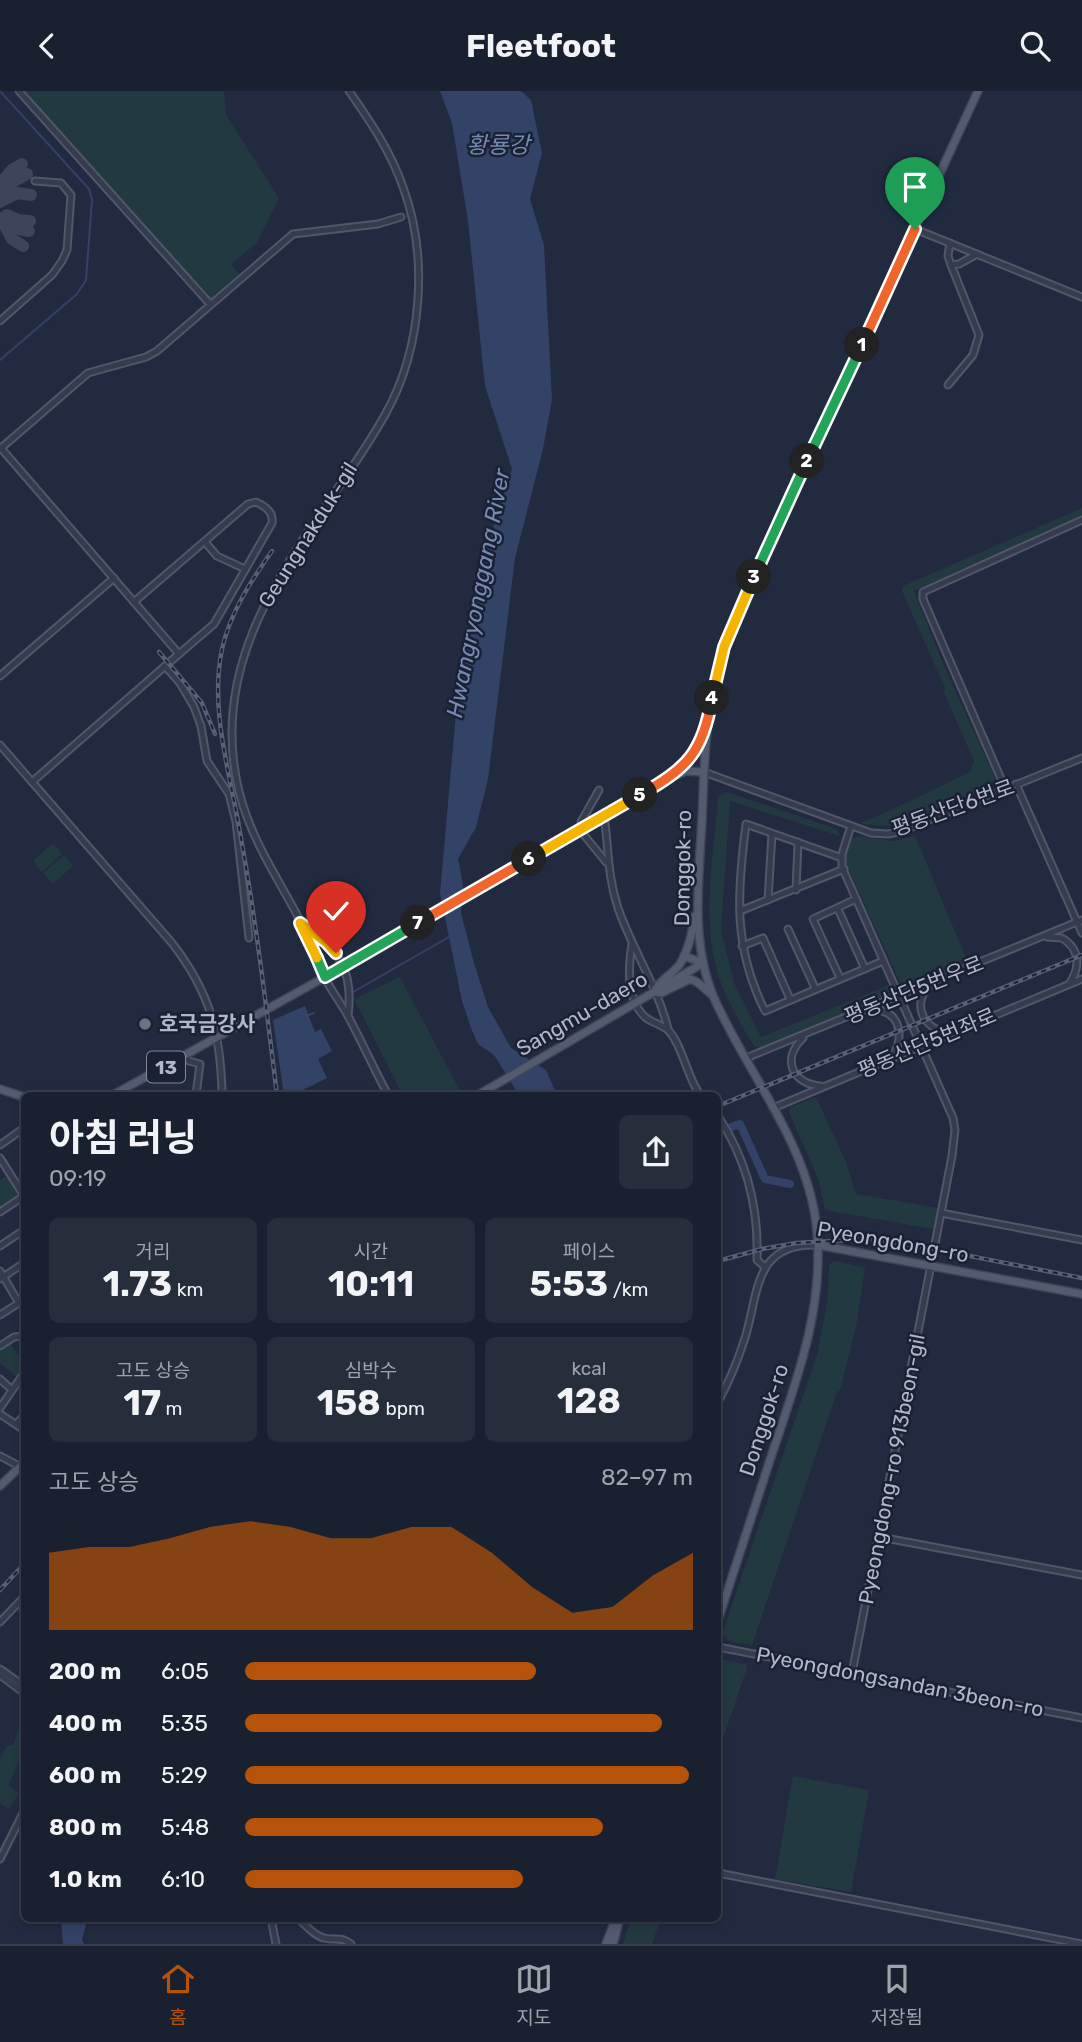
<!DOCTYPE html>
<html lang="ko">
<meta charset="utf-8">
<style>
:root{--surface:#19202f;--page:#262d3b;--text:#f1f3f6;--muted:#9fa3aa;--line:#373e4b;--accent:#b45309}
body{margin:0;font-family:Rubik,"Noto Sans KR",sans-serif;background:var(--page);color:var(--text);height:100vh;display:flex;flex-direction:column;font-size:26px;white-space:nowrap}
*{box-sizing:border-box;margin:0}
p{font-size:23px;color:var(--muted)}
.icon{flex:none;width:38px;height:38px;fill:none;stroke:currentColor;stroke-width:2;stroke-linecap:round;stroke-linejoin:round}
.map{position:relative;flex:1;overflow:hidden}
.side{position:absolute;left:21px;top:1001px;width:700px;height:830px;display:flex;flex-direction:column;background:var(--surface);border-radius:10px;box-shadow:0 4px 10px #0003,0 0 0 2px var(--line)}
.side>*{flex:none}
.pin{position:absolute;display:grid;place-items:center;width:60px;height:60px;color:#fff;margin:-72px -30px;border-radius:50% 50% 50% 0;rotate:-45deg;box-shadow:0 0 7px #0007}
.pin .icon{rotate:45deg}
.km{position:absolute;width:35px;height:35px;margin:-18px;border-radius:50%;background:#222;color:#fff;font-size:19px;line-height:35px;text-align:center}
.round{display:grid;place-items:center;flex:none;width:74px;height:74px;border-radius:10px;background:var(--page)}
.overview{display:flex;align-items:center;justify-content:space-between;height:119px;padding:0 28px}
h1{font-size:38px;font-weight:700;line-height:52px}
.figures{display:grid;grid-template-columns:repeat(3,1fr);gap:10px;height:119px;padding:7px 28px}
.figures div{display:grid;align-content:center;border-radius:10px;background:var(--page);text-align:center}
.figures b{font-size:35px;font-weight:700}
.figures small{font-size:19px;font-weight:400}
.figures p{font-size:19px}
.chart{height:196px;padding:14px 28px}
.chart p{display:flex;justify-content:space-between}
.chart svg{width:100%;height:126px;margin-top:7px;fill:var(--accent);opacity:.7}
ul{padding:0 28px;list-style:none;font-size:23px}
li{display:grid;grid-template-columns:112px 84px 1fr;align-items:center;height:52px}
li i{height:18px;border-radius:9px;background:var(--accent)}
header{display:flex;justify-content:space-between;align-items:center;height:91px;padding:0 28px;background:var(--surface);font-size:32px;font-weight:700}
.dock{display:flex;justify-content:space-around;align-items:center;height:98px;border-top:2px solid var(--line);background:var(--surface);font-size:19px;color:var(--muted)}
.dock a{display:grid;justify-items:center;gap:4px}
.dock .active{color:var(--accent)}
.map>svg:first-child{display:block}
</style>
<header><svg class="icon" aria-label="back" viewBox="0 0 24 24"><path d="M15 5l-7 7 7 7"/></svg>Fleetfoot<svg class="icon" aria-label="search" viewBox="0 0 24 24"><circle cx="10" cy="10" r="6"/><path d="M15 15l6 6"/></svg></header>
<div class="map">
<svg width="1082" height="1853" viewBox="0 0 1082 1853">
<rect width="100%" height="100%" fill="#212a3f"/>
<g fill="#233940">
<polygon points="23,0 224,0 226,24 279,107 257,152 231,173 239,183 214,207 208,207"/>
<path d="M 1082,417 L 1082,426 L 914,500 L 944,575 L 995,687 L 992,694 C 950,714 907,744 860,732 L 889,720 L 970,681 L 974,670 L 944,602 L 945,597 L 902,500 L 903,495 Z"/>
<path d="M 727,701 L 837,738 L 840,745 L 730,710 L 721,840 L 734,892 L 761,946 L 889,894 L 891,900 L 888,905 L 760,957 L 754,955 C 742,935 729,914 721,892 C 701,837 712,776 717,719 L 718,705 Z"/>
<polygon points="858,745 893,750 915,745 969,874 904,900 845,770 845,761 851,748"/>
<polygon points="53,752 62,763 42,781 33,770"/>
<polygon points="64,764 73,775 53,793 43,782"/>
<polygon points="400,886 461,1002 456,1004 403,1004 354,908"/>
<polygon points="816,1006 846,1071 856,1103 938,1117 933,1138 825,1119 819,1090 789,1021 790,1016"/>
<polygon points="5,1086 9,1088 21,1106 0,1119 0,1089"/>
<polygon points="833,1170 865,1176 856,1236 840,1299 837,1301 752,1554 728,1550 722,1543 818,1261 828,1205 829,1174"/>
<polygon points="9,1251 18,1264 24,1266 17,1286 0,1272 0,1257"/>
<polygon points="720,1568 748,1574 718,1662 718,1569"/>
<polygon points="17,1641 24,1642 24,1659 8,1695 19,1702 9,1718 0,1712 0,1667 7,1655 14,1653"/>
<polygon points="793,1685 869,1699 851,1801 775,1788"/>
<polygon points="631,1827 661,1827 652,1853 623,1853"/>
</g>
<g fill="#334267">
<polygon points="440,0 521,0 531,9 542,62 530,108 544,154 552,309 543,358 515,467 488,688 476,736 458,768 463,794 461,822 474,872 488,916 511,957 546,979 557,1004 519,1004 494,964 478,953 471,937 462,910 440,802 456,622 483,469 512,378 485,295 468,130 452,32"/>
<polygon points="305,915 315,941 321,938 332,960 318,968 327,987 292,1004 284,1004 273,929"/>
<polygon points="61,1827 88,1827 82,1848 84,1853 63,1853"/>
</g>
<g fill="none" stroke-linecap="round" stroke-linejoin="round">
<g stroke="#334267" stroke-width="2">
<polyline points="0,269 77,203 86,189 92,109 89,98 0,0"/>
<polyline points="353,901 449,846"/>
<polyline points="309,924 314,922"/>
</g>
<polyline stroke="#334267" stroke-width="8" points="728,1037 740,1033 765,1088 790,1093"/>
<g stroke="#3c455a" stroke-width="12">
<polyline points="0,93 12,79 22,73"/>
<polyline points="0,98 27,83"/>
<polyline points="0,111 17,102 31,104"/>
<polyline points="7,124 18,129 30,130"/>
<polyline points="0,127 19,138 29,140"/>
<polyline points="5,135 12,148 23,155"/>
</g>
<g stroke="#505769" stroke-width="9">
<g id="minor">
<polyline points="19,0 210,213"/>
<path d="M 349,0 C 370,30 391,61 403,96 C 429,166 422,257 386,322 C 363,364 333,403 307,442 C 267,503 232,567 232,642 C 232,731 275,776 311,851 C 315,860 317,869 320,877 C 327,894 339,909 348,925 C 362,951 374,978 388,1004"/>
<polyline points="915,138 1082,206"/>
<polyline points="950,152 948,165 951,174 959,173 977,163"/>
<polyline points="0,230 52,184 62,170 67,159 71,104 61,92 35,90"/>
<polyline points="948,294 973,264 979,244 951,174"/>
<polyline points="0,356 179,563 32,691"/>
<polyline points="0,358 88,282 146,266 157,260 293,143 378,133 401,126"/>
<polyline points="205,451 217,465 245,478"/>
<path d="M 134,511 L 248,413 L 256,411 C 265,415 274,421 272,432 L 214,533 L 179,563"/>
<polyline points="165,575 180,592 194,616 201,635 207,670 229,703 236,731 249,847"/>
<polyline points="0,585 114,487"/>
<path d="M 0,654 L 172,852 C 210,901 221,943 222,1004"/>
<polyline points="704,681 871,742 888,743 902,740 1082,667"/>
<polyline points="1016,693 1082,842"/>
<polyline points="1005,697 923,508 923,501 1082,429"/>
<polyline points="599,699 581,731 584,744 606,771"/>
<path d="M 604,725 C 609,758 607,783 618,817 C 632,858 658,896 668,938"/>
<polyline points="851,735 842,763 842,776 953,1027 955,1039 952,1065 852,1582"/>
<path d="M 842,767 L 746,733 C 737,802 733,856 765,920 L 883,870"/>
<polyline points="796,799 798,751"/>
<polyline points="768,809 772,743"/>
<polyline points="838,818 865,878"/>
<polyline points="740,820 844,778"/>
<path d="M 304,834 C 339,862 354,877 348,925"/>
<polyline points="788,838 815,897"/>
<path d="M 1047,846 L 1062,847 C 1080,858 1081,876 1069,893"/>
<path d="M 632,853 C 628,877 626,908 645,926 C 652,932 664,934 669,940 C 683,956 687,986 700,1004"/>
<polyline points="742,855 763,847 790,908"/>
<polyline points="840,887 813,828 856,808"/>
<path d="M 930,894 C 911,914 923,938 949,942"/>
<path d="M 865,919 C 871,920 877,918 882,920 C 903,925 903,954 891,966"/>
<path d="M 803,947 C 781,968 792,993 821,995"/>
<polyline points="185,965 189,970 200,973 196,1004"/>
<polyline points="746,967 1082,829"/>
<polyline points="773,1017 1082,888"/>
<path d="M 718,1025 C 747,1069 759,1116 757,1169 L 765,1176"/>
<polyline points="0,1054 24,1037"/>
<polyline points="0,1067 24,1105"/>
<polyline points="0,1121 24,1105"/>
<polyline points="941,1122 1082,1149"/>
<polyline points="0,1155 24,1139"/>
<polyline points="0,1180 19,1212 0,1224"/>
<polyline points="0,1188 24,1172"/>
<polyline points="0,1255 14,1246 24,1245"/>
<polyline points="0,1288 12,1299"/>
<path d="M 718,1311 C 729,1291 738,1269 745,1247 C 759,1201 754,1151 818,1154"/>
<polyline points="0,1317 24,1282"/>
<polyline points="0,1323 24,1339"/>
<polyline points="16,1333 24,1325"/>
<polyline points="0,1365 21,1376"/>
<polyline points="880,1446 1082,1484"/>
<polyline points="0,1531 24,1506"/>
<polyline points="718,1556 1082,1627"/>
<polyline points="0,1578 24,1595"/>
<polyline points="0,1584 24,1602"/>
<polyline points="0,1768 24,1720"/>
<polyline points="718,1782 1082,1853"/>
<polyline points="271,1827 276,1853"/>
<path d="M 297,1827 C 305,1833 314,1845 324,1847 C 336,1850 341,1845 351,1853"/>
</g>
</g>
<g stroke="#3e4557" stroke-width="10">
<g id="major">
<polyline points="673,684 700,654 704,640"/>
<polyline points="604,725 670,687 686,680 704,681"/>
<polyline points="684,865 703,872"/>
<polyline points="659,898 703,872"/>
<path d="M 654,901 C 658,890 673,883 680,873 C 689,858 692,841 695,825"/>
<polyline points="654,901 661,902 690,888 697,891 711,903"/>
<polyline points="0,998 24,1006"/>
<polyline points="113,1004 325,886"/>
<polyline points="818,1154 1082,1203"/>
<polyline points="0,1395 24,1372"/>
<path d="M 718,1529 C 736,1474 754,1419 772,1363 C 796,1291 824,1218 817,1140 C 809,1053 748,984 714,907 C 690,850 699,788 702,729 C 704,680 705,630 716,582 C 724,550 739,520 752,490 L 978,0"/>
<polyline points="606,1853 616,1827"/>
<polyline points="613,1853 620,1827"/>
</g>
</g>
<use href="#minor" stroke="#353c4e" stroke-width="5"/>
<use href="#major" stroke="#535b6f" stroke-width="7"/>
<g stroke="#576076" stroke-width="4.5">
<g id="rail">
<path d="M 272,460 C 251,490 230,522 222,558 C 210,616 228,675 238,731 C 255,821 266,914 277,1004"/>
<polyline points="159,561 202,612 215,643"/>
<polyline points="718,1015 1082,864"/>
<polyline points="718,1170 762,1158 796,1152 870,1148 924,1156 1082,1187"/>
<polyline points="0,1499 24,1473"/>
</g>
</g>
<use href="#rail" stroke="#1a2133" stroke-width="2" stroke-dasharray="5" stroke-linecap="butt"/>
<g stroke="#3e4557" stroke-width="10" stroke-linecap="butt">
<g id="major-bridge">
<polyline points="325,886 604,725"/>
<polyline points="478,1004 654,901"/>
</g>
</g>
<use href="#major-bridge" stroke="#535b6f" stroke-width="7"/>
</g>
<g fill="none" stroke-linecap="round" stroke-linejoin="round">
<g stroke="#fff" stroke-width="14">
<polyline id="split-1" points="862,254 915,138"/>
</g>
<g stroke="#fff" stroke-width="14">
<polyline id="split-2" points="807,370 862,254"/>
</g>
<g stroke="#fff" stroke-width="14">
<polyline id="split-3" points="754,486 807,370"/>
</g>
<g stroke="#fff" stroke-width="14">
<polyline id="split-4" points="712,607 724,556 754,486"/>
</g>
<g stroke="#fff" stroke-width="14">
<path id="split-5" d="M 640,704 C 687,677 703,662 712,607"/>
</g>
<g stroke="#fff" stroke-width="14">
<polyline id="split-6" points="529,768 640,704"/>
</g>
<g stroke="#fff" stroke-width="14">
<polyline id="split-7" points="418,832 529,768"/>
</g>
<g stroke="#fff" stroke-width="14">
<polyline id="split-8" points="317,867 325,886 418,832"/>
</g>
<g stroke="#fff" stroke-width="14">
<polyline id="split-9" points="317,867 300,832 326,851 336,862"/>
</g>
<use href="#split-1" stroke="#f0652b" stroke-width="9"/>
<use href="#split-2" stroke="#22a559" stroke-width="9"/>
<use href="#split-3" stroke="#22a559" stroke-width="9"/>
<use href="#split-4" stroke="#f5b400" stroke-width="9"/>
<use href="#split-5" stroke="#f0652b" stroke-width="9"/>
<use href="#split-6" stroke="#f5b400" stroke-width="9"/>
<use href="#split-7" stroke="#f0652b" stroke-width="9"/>
<use href="#split-8" stroke="#22a559" stroke-width="9"/>
<use href="#split-9" stroke="#f5b400" stroke-width="9"/>
</g>
<circle fill="#6b7280" stroke="#1a2133" stroke-width="2.5" cx="145" cy="933" r="7"/>
<g text-anchor="middle" stroke-width="5" stroke-linejoin="round" paint-order="stroke">
<rect fill="#1a2133" stroke="#848a9d" stroke-width="2" x="147" y="960.5" width="38" height="31" rx="5"/>
<g font-size="19" font-weight="bold" fill="#b1b7ca">
<text x="166" y="983">13</text>
</g>
<g font-size="21" fill="#b1b7ca" stroke="#1a2133">
<text transform="translate(308 444) rotate(-58)" y="7">Geungnakduk-gil</text>
<text transform="translate(953 717) rotate(-20)" y="7">평동산단6번로</text>
<text transform="translate(683 777) rotate(-89)" y="7">Donggok-ro</text>
<text transform="translate(914 899) rotate(-22)" y="7">평동산단5번우로</text>
<text transform="translate(582 923) rotate(-30)" y="7">Sangmu-daero</text>
<text transform="translate(927 952) rotate(-23)" y="7">평동산단5번좌로</text>
<text transform="translate(893 1151) rotate(10)" y="7">Pyeongdong-ro</text>
<text transform="translate(764 1329) rotate(-72)" y="7">Donggok-ro</text>
<text transform="translate(892 1378) rotate(-79)" y="7">Pyeongdong-ro 913beon-gil</text>
<text transform="translate(900 1591) rotate(11)" y="7">Pyeongdongsandan 3beon-ro</text>
</g>
<g font-size="21" font-weight="bold" fill="#b1b7ca" stroke="#1a2133" text-anchor="start">
<text x="159" y="940">호국금강사</text>
</g>
<g font-size="23" font-style="italic" fill="#7589b4" stroke="#1a2133">
<text x="498" y="62">황룡강</text>
<text transform="translate(478 502) rotate(-79)" y="8">Hwangryonggang River</text>
</g>
</g>
</svg>
<div class="pin" style="left:915px;top:138px;background:#1e9e55"><svg class="icon" aria-label="arrive" viewBox="0 0 24 24"><path d="M6 21V4h12l-3 4 3 4H6"/></svg></div>
<div class="pin" style="left:336px;top:862px;background:#d93025"><svg class="icon" aria-label="check" viewBox="0 0 24 24"><path d="M5 12l5 5 9-10"/></svg></div>
<b class="km" style="left:862px;top:254px">1</b>
<b class="km" style="left:807px;top:370px">2</b>
<b class="km" style="left:754px;top:486px">3</b>
<b class="km" style="left:712px;top:607px">4</b>
<b class="km" style="left:640px;top:704px">5</b>
<b class="km" style="left:529px;top:768px">6</b>
<b class="km" style="left:418px;top:832px">7</b>
<section class="side">
<div class="overview"><div><h1>아침 러닝</h1><p>09:19</p></div><a class="round"><svg class="icon" aria-label="share" viewBox="0 0 24 24"><path d="M12 15V3M7 8l5-5 5 5M5 13v7h14v-7"/></svg></a></div>
<div class="figures">
<div><p>거리</p><b>1.73<small> km</small></b></div>
<div><p>시간</p><b>10:11</b></div>
<div><p>페이스</p><b>5:53<small> /km</small></b></div>
</div>
<div class="figures">
<div><p>고도 상승</p><b>17<small> m</small></b></div>
<div><p>심박수</p><b>158<small> bpm</small></b></div>
<div><p>kcal</p><b>128</b></div>
</div>
<div class="chart"><p><span>고도 상승</span>82–97 m</p>
<svg viewBox="0 0 160 44" preserveAspectRatio="none"><path d="M0 44V17L10 15L20 15L30 12L40 8L50 6L60 8L70 12L80 12L90 8L100 8L110 17L120 29L130 38L140 36L150 25L160 17V44z"/></svg>
</div>
<ul>
<li><b>200 m</b>6:05<i style="width:65%"></i></li>
<li><b>400 m</b>5:35<i style="width:93%"></i></li>
<li><b>600 m</b>5:29<i style="width:99%"></i></li>
<li><b>800 m</b>5:48<i style="width:80%"></i></li>
<li><b>1.0 km</b>6:10<i style="width:62%"></i></li>
</ul>
</section>
</div>
<nav class="dock">
<a class="active"><svg class="icon" aria-label="home" viewBox="0 0 24 24"><path d="M3 11l9-7 9 7M6 9v11h12V9"/></svg>홈</a>
<a><svg class="icon" aria-label="map" viewBox="0 0 24 24"><path d="M3 6l6-2 6 2 6-2v14l-6 2-6-2-6 2zM9 4v14M15 6v14"/></svg>지도</a>
<a><svg class="icon" aria-label="saved" viewBox="0 0 24 24"><path d="M7 4h10v16l-5-4-5 4z"/></svg>저장됨</a>
</nav>
